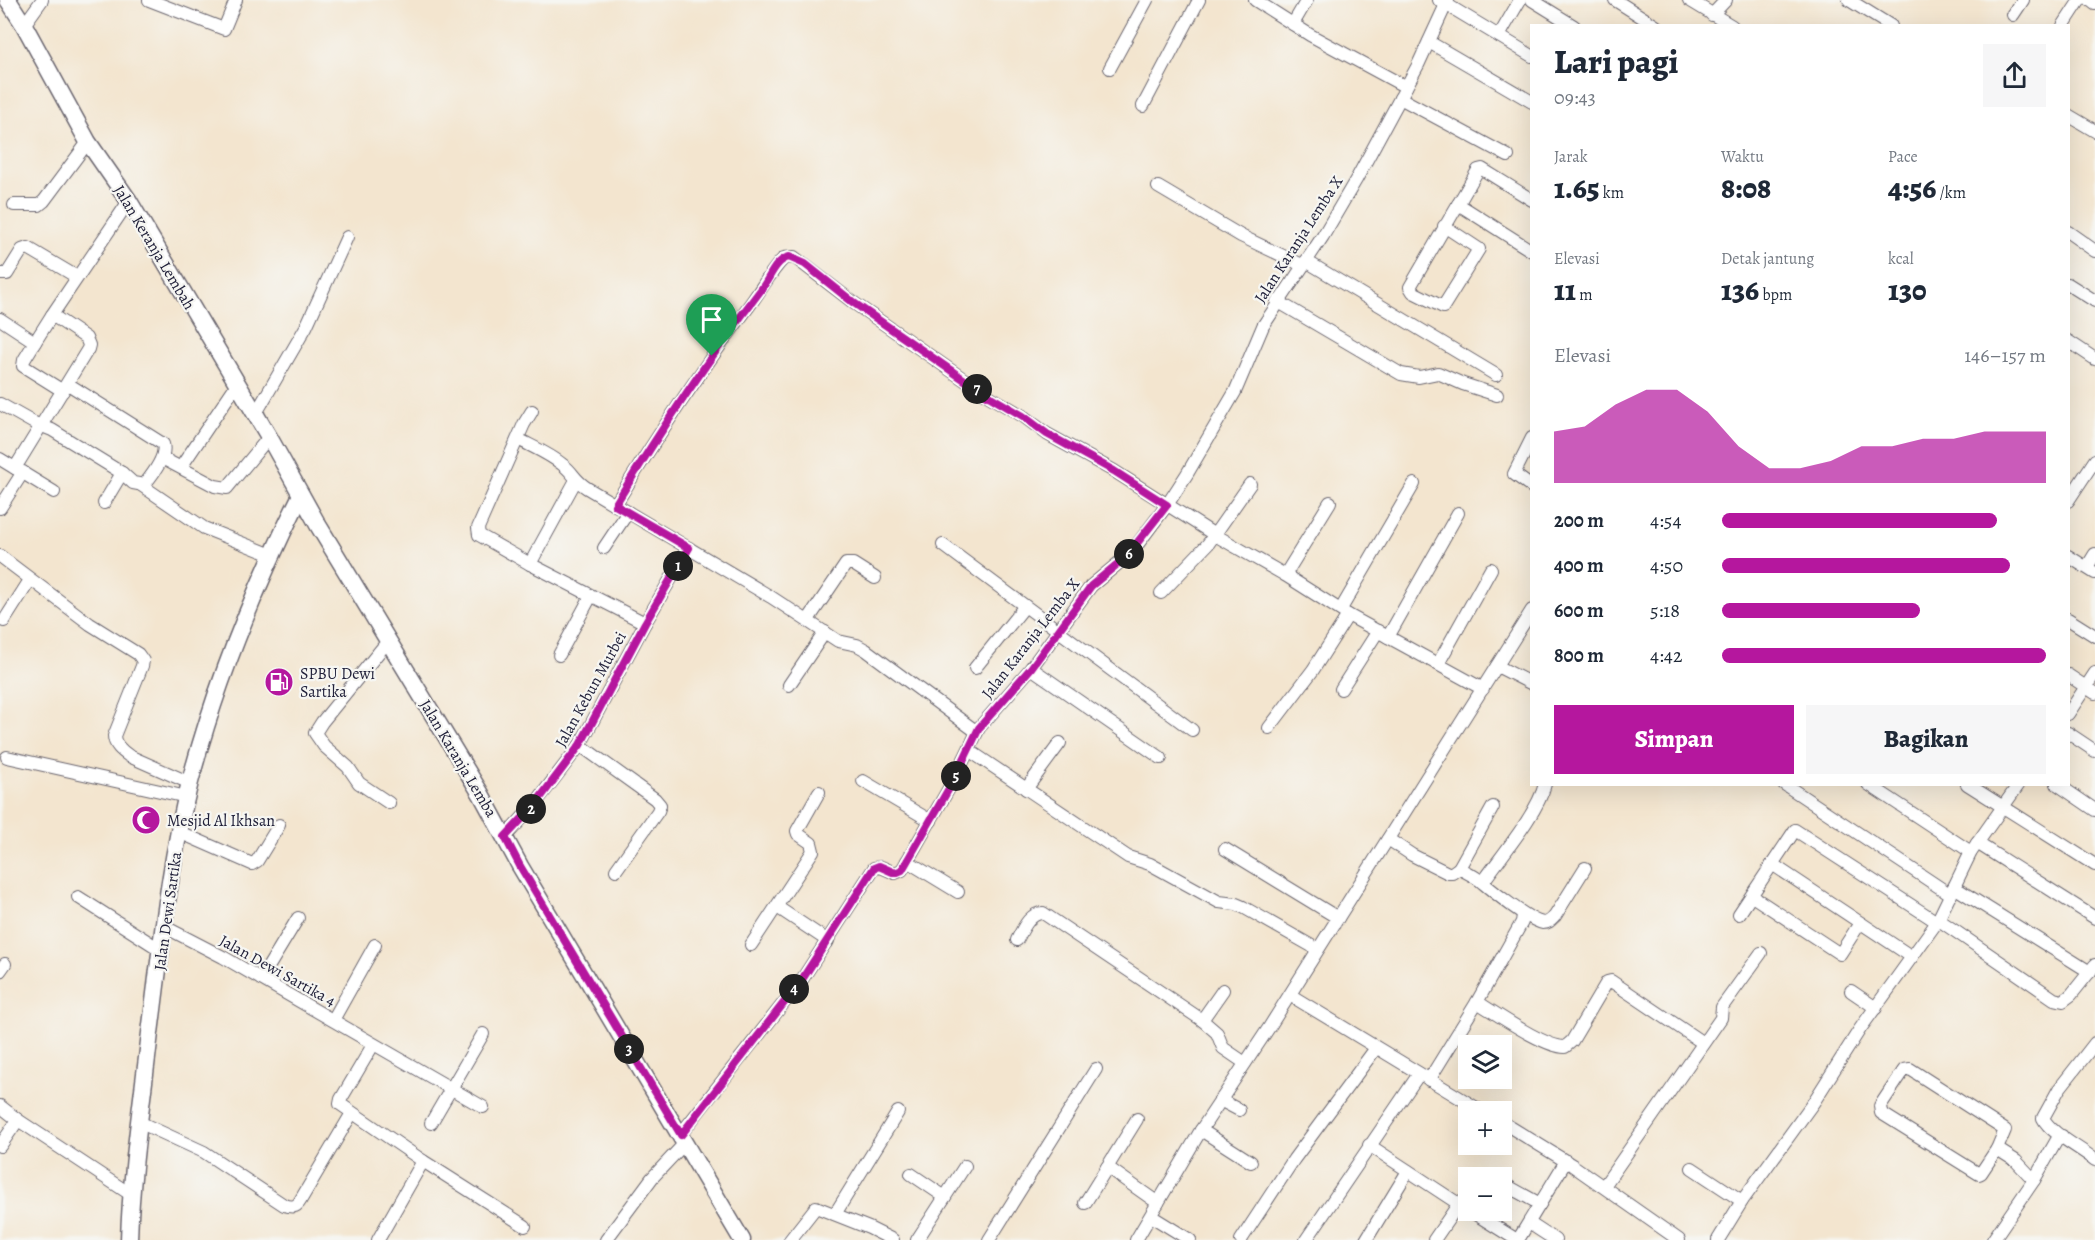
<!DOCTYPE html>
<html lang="id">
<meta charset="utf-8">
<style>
:root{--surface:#fff;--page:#f6f6f7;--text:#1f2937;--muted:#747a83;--accent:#b5179e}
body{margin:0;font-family:Alegreya,serif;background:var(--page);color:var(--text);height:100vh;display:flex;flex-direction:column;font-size:22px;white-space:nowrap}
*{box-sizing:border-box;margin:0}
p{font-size:20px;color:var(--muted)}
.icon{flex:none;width:33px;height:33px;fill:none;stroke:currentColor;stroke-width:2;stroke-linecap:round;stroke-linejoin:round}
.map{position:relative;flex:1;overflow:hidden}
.panel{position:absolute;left:1530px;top:24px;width:540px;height:762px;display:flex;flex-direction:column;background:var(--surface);border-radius:0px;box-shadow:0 6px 24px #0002}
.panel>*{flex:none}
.controls{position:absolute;left:1458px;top:1035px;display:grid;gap:12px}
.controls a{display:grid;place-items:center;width:54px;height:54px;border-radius:0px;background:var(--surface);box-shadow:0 6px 24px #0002;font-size:30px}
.pin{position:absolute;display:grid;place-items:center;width:51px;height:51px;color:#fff;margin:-62px -26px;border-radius:50% 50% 50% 0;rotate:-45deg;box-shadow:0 0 6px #0007}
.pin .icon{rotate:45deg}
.km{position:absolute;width:30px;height:30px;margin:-15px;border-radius:50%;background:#222;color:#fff;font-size:16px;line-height:30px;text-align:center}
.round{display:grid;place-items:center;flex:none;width:63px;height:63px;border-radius:0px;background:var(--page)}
.summary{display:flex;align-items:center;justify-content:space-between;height:102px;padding:0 24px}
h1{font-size:33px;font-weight:800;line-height:45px}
.figures{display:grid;grid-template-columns:repeat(3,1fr);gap:9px;height:102px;padding:6px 24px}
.figures div{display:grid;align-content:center}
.figures b{font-size:30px;font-weight:800}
.figures small{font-size:16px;font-weight:400}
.figures p{font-size:16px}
.chart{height:168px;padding:12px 24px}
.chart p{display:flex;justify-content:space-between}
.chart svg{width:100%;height:108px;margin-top:6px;fill:var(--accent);opacity:.7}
.action{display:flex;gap:12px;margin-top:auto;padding:12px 24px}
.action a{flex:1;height:69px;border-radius:0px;background:var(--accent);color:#fff;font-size:24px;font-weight:800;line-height:69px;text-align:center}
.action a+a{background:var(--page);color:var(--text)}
ul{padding:0 24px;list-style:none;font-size:20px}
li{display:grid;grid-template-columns:96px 72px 1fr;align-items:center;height:45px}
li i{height:15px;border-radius:8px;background:var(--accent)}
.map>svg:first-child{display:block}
</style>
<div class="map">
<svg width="2095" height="1240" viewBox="0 0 2095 1240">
<rect width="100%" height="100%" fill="#f6f6f2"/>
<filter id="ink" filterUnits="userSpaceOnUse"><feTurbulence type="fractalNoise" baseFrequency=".0167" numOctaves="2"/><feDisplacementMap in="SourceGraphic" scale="12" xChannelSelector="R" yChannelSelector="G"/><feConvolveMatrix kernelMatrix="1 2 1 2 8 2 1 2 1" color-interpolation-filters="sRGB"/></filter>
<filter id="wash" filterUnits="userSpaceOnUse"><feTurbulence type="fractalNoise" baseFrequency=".008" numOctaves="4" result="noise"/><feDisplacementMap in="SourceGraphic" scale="24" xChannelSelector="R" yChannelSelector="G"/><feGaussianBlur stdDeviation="1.35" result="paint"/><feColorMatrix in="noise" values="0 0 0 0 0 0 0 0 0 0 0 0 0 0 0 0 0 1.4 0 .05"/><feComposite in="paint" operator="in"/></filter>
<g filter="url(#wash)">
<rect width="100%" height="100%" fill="#f3e5cf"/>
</g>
<g filter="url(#ink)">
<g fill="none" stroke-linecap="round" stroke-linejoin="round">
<g stroke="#6b666f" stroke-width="14">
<g id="minor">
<polyline points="149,0 224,29 236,0"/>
<polyline points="1255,0 1310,35 1406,87"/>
<polyline points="1439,0 1532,56"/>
<polyline points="1532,0 1574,26"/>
<polyline points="1615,0 1656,26"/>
<polyline points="1689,0 1732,26"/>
<polyline points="1849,0 1891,26"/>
<polyline points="2090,0 2095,4"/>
<polyline points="1712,15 1726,0"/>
<polyline points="2013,15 2023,0"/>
<polyline points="1293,24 1307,0"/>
<polyline points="24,25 42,0"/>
<polyline points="2063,26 2080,0"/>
<polyline points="1499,36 1520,0"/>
<polyline points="1429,42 1532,102"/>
<polyline points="1110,68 1147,0"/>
<polyline points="1400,98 1508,156"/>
<polyline points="1143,106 1199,0"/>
<polyline points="2068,115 2095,131"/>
<polyline points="1158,187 1241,236 1302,265"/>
<polyline points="1458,204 1532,251"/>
<polyline points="14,205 39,205 44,201 88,142"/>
<polyline points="1444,226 1479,249 1443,307 1413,292 1410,287 1478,170 1482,169 1532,200"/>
<polyline points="2068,232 2095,251"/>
<polyline points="1306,261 1496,375"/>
<polyline points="0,274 7,274 22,250 28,248 77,277"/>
<polyline points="2068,284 2095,301"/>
<polyline points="1277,301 1401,374 1419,377 1438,373 1463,384 1497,395"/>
<polyline points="0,319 35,342 24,360 23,366 63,391"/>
<polyline points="2068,341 2095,359"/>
<polyline points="35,342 52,315"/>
<path d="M 0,404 L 32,422 L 52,430 L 122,473 L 133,483 L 144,485 C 152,475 167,457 163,444 L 68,384"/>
<polyline points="532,411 524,424 478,528 479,535 530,564 645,623"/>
<polyline points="255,415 306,327 347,237"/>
<polyline points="1532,438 1514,474 1532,487"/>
<path d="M 518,439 C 533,447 550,454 563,465 C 573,472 574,480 587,488 L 771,597 L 838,641 L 857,645 L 866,650 L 977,732"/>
<polyline points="162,458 215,486 227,488 269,437"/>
<polyline points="0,459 54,492"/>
<polyline points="181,467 237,384"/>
<polyline points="15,468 88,349 89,345 86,338 52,315 129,201"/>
<polyline points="141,485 204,528 272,555"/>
<polyline points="2068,501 2095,460"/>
<polyline points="104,503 122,473"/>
<path d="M 615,505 C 657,436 701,370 749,306 C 761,290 770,272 784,258 L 794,257 L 854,303 L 982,392 L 1023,416 L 1047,434 L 1114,471 L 1215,535 L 1285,575 L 1348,615 L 1483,689"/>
<polyline points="0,508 23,472"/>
<polyline points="943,545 1192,730"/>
<polyline points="604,548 628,512"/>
<path d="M 0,556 L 90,624 L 138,654 L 143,661 L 142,666 L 114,736 C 114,745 122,751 129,756 L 190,783"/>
<polyline points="2068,556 2095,573"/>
<polyline points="530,564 576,480"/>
<polyline points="2087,567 2095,554"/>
<polyline points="1285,575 1330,502"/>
<polyline points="1161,593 1208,544 1250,484"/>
<polyline points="1341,609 1414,484"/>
<polyline points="2068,619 2095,636"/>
<polyline points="808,620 846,564 853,564 875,578"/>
<polyline points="4,621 30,580"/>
<polyline points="1388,637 1458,513"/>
<polyline points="388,641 322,722 315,733 324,746 348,767 359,783 389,803"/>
<polyline points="559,655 591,596"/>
<polyline points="1438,664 1491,569"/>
<polyline points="1497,666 1532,684"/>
<polyline points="975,668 1025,606"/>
<polyline points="1031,668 1161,758"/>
<polyline points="2068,675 2095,693"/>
<polyline points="789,685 825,632"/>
<polyline points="1341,689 1378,631"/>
<polyline points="2068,714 2095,673"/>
<polyline points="1269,728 1313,670 1348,615"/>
<polyline points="2068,733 2095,751"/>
<polyline points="580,745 655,799 660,805 658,811 616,870"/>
<polyline points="970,751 1128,857 1150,864 1219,902 1236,904 1243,907 1317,949"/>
<polyline points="7,757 187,797"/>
<polyline points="863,781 931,821"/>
<polyline points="1784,784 1951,895"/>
<polyline points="1868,784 1971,852"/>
<polyline points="1967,784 2095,865"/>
<polyline points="2057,784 2095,810"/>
<polyline points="1026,789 1060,743"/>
<polyline points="179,832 252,864 257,861 279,825"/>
<polyline points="505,837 534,805 580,745 645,623 689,548"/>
<path d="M 1388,839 L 1412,855 L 1448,873 L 1452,873 L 1459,868 C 1467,873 1477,877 1483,883 C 1495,893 1530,921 1543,923 C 1549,923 1551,920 1555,916 L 1585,868"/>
<polyline points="1977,843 2095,918"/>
<polyline points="1225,849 1338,918"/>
<polyline points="907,861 958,892"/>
<polyline points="1772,864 1912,957"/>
<polyline points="1459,868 1493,807"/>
<path d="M 1483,882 C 1501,856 1538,813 1545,784"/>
<polyline points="1954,887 2090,972"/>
<polyline points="1752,896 1840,954 1860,923"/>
<polyline points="78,897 161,950"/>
<polyline points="777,907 828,941"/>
<polyline points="1739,914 1795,830 1937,922"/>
<path d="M 1523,915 L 1522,922 L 1477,1002 C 1497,1014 1544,1047 1565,1047 L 1572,1041 L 1607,982 L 1611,981 L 1703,1043"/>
<polyline points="1939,920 2054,999 2063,1001 2071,995 2095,965"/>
<polyline points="165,927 223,957 483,1107"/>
<path d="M 1017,940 C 1023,929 1029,913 1043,913 L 1202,1020 L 1217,1033 L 1223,1048 L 1245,1063"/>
<polyline points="751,945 813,851 811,843 798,834 797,831 819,792"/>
<polyline points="0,971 5,964"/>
<polyline points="261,979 298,918"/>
<polyline points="1851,991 1876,1008"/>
<polyline points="1290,995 1483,1112"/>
<polyline points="333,1020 375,945"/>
<polyline points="1202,1020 1223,990"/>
<path d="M 2095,1043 L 2059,1089 L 2043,1118 C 2051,1134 2081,1148 2095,1160"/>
<polyline points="373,1045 341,1099 340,1104 423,1161 525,1226"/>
<polygon points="1910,1069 2005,1130 1997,1149 1981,1173 1979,1174 1881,1113 1880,1106 1904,1070"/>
<polyline points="1429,1080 1477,1002"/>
<polyline points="1220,1100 1239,1110"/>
<polyline points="0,1106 18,1120 130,1194"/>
<path d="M 139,1122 L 204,1152 L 284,1205 C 291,1207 296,1208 300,1201 L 352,1113"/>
<polyline points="1502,1122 1572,1165 1679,1240"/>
<polyline points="431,1123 483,1034"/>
<polyline points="1201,1130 1251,1162"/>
<polyline points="680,1135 801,981 874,868 881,867 895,873 902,870 955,778 979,728 1031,668 1091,586 1126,557 1137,545 1167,505 1187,474 1235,392 1263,326 1323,236 1357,178 1418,65 1448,0"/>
<polyline points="1369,1145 1468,1210"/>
<polyline points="0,1146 18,1120"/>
<polyline points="1997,1149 2016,1161 2034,1180"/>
<polyline points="1107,1167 1158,1203"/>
<polyline points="1692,1168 1742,1201"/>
<polyline points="911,1174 945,1197"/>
<polyline points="1502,1183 1540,1204"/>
<polyline points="1604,1186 1721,1018 1722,1007 1761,953"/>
<polyline points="1085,1203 1137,1119"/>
<polyline points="1469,1210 1517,1240"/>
<polyline points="835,1214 898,1112"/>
<polyline points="1151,1216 1190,1240"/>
<polyline points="1529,1223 1555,1240"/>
<polyline points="378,1240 423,1161"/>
<polyline points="606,1240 652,1178 685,1143"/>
<polyline points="790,1240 816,1207 869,1228 893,1240"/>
<polyline points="917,1240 965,1166"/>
<polyline points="989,1240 1096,1069"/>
<polyline points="1136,1240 1201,1130 1270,1026 1532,610"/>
<polyline points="1241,1240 1294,1159 1376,1048"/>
<polyline points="1306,1240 1419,1074"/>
<polyline points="1366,1240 1408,1171"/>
<polyline points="1434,1240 1458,1205"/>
<polyline points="1518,1240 1566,1161"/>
<polyline points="1718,1240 1742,1201 1813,1103 1860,1029 1937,922 1971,852 2019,784"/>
<polyline points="1993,1240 2034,1180 2058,1138 2062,1136"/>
</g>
</g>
<g stroke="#6b666f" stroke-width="19">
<g id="major">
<polyline points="8,0 24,25 88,142 129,201 269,437 318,525 481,794 520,866 742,1240"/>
<path d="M 129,1240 C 131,1171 142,1102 150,1033 C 161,949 169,864 190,782 C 216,683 255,587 301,495"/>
</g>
</g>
<use href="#minor" stroke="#fff" stroke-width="12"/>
<use href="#major" stroke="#fff" stroke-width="16"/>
</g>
</g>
<g fill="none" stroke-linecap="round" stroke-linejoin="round" filter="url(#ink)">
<g stroke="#fff" stroke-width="12">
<path id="route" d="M 789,257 L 805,264 L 854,303 L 982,392 L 1023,416 L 1047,434 L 1114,471 L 1167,505 L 1126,557 L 1091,586 L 1031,668 L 979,728 L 955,778 L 902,870 L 895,873 L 879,866 L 874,868 L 801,981 L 681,1135 L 520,866 L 505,837 L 534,806 L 580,745 L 645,623 L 689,548 L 615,505 C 660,431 708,359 760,291 C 770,279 774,261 789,257 Z"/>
</g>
<use href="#route" stroke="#b5179e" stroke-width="8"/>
</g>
<defs>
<g id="fuel-disc" transform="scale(1.5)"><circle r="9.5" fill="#b5179e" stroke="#f6f6f2"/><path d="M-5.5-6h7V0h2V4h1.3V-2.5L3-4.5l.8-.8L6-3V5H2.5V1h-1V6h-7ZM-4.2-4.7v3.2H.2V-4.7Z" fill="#fff"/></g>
<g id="mosque-disc" transform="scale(1.5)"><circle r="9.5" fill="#b5179e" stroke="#f6f6f2"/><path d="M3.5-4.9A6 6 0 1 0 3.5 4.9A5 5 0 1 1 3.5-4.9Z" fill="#fff"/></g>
</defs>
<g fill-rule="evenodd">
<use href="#fuel-disc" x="279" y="682"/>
<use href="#mosque-disc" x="146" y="820"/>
</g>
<g text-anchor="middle" stroke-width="4.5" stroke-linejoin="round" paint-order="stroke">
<g font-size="16" fill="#22223b" stroke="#f6f6f2">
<text transform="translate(1298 239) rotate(-57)" y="6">Jalan Karanja Lemba X</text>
<text transform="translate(155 247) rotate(59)" y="6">Jalan Keranja Lembah</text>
<text transform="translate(1030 638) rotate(-52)" y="6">Jalan Karanja Lemba X</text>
<text transform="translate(590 689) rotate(-61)" y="6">Jalan Kebun Murbei</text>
<text transform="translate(459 758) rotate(59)" y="6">Jalan Karanja Lemba</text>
<text transform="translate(167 911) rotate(-82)" y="6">Jalan Dewi Sartika</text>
<text transform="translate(278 970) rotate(29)" y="6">Jalan Dewi Sartika 4</text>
</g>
<g font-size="16" fill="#22223b" stroke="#f6f6f2" text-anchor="start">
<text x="300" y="679">SPBU Dewi<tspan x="300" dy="18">Sartika</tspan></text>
<text x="167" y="826">Mesjid Al Ikhsan</text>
</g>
</g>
</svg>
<div class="controls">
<a><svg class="icon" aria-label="layers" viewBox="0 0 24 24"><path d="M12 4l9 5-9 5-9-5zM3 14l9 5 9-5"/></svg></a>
<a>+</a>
<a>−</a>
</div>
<div class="pin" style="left:712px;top:356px;background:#1e9e55"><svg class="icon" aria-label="arrive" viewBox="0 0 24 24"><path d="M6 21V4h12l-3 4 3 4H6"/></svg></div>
<b class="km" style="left:678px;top:566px">1</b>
<b class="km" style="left:531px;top:809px">2</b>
<b class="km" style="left:629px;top:1049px">3</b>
<b class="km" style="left:794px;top:989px">4</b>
<b class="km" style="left:956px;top:776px">5</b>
<b class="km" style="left:1129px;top:554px">6</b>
<b class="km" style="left:977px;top:389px">7</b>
<section class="panel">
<div class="summary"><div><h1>Lari pagi</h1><p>09:43</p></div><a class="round"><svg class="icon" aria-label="share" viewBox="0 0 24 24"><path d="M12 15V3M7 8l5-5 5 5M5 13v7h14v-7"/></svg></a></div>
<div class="figures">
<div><p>Jarak</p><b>1.65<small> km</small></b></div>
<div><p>Waktu</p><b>8:08</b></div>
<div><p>Pace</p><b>4:56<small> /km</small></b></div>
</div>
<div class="figures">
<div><p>Elevasi</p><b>11<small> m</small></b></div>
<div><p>Detak jantung</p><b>136<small> bpm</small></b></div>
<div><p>kcal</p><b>130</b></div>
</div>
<div class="chart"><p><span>Elevasi</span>146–157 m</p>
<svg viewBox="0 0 160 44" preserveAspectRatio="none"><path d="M0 44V23L10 21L20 12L30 6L40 6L50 15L60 29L70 38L80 38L90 35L100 29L110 29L120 26L130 26L140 23L150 23L160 23V44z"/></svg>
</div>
<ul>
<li><b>200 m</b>4:54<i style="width:85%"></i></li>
<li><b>400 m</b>4:50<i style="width:89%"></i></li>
<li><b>600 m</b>5:18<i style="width:61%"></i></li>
<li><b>800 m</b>4:42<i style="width:100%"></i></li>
</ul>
<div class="action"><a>Simpan</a><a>Bagikan</a></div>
</section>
</div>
